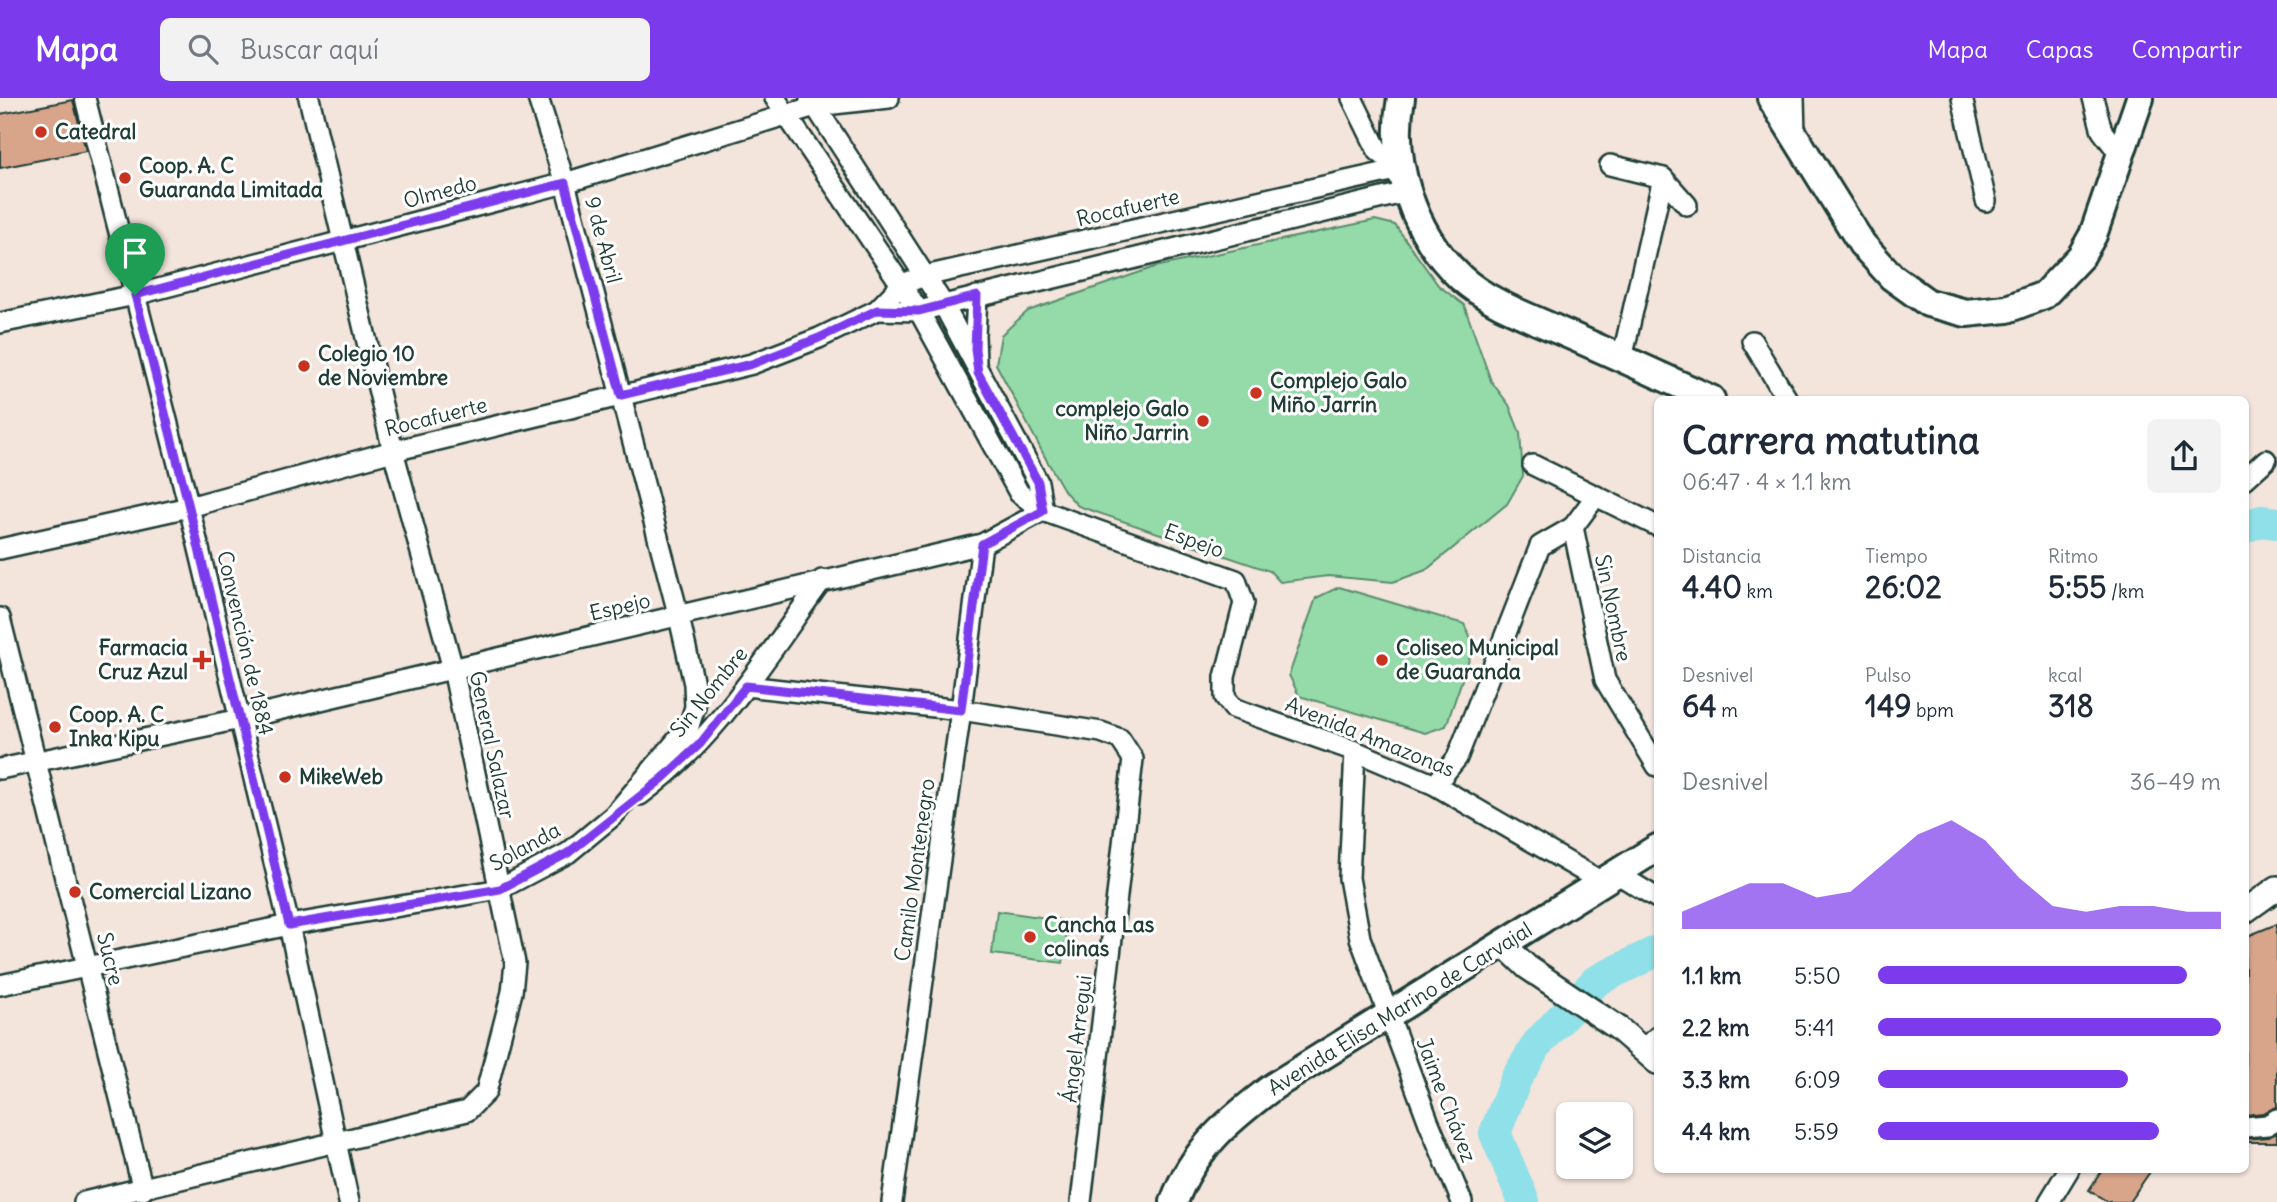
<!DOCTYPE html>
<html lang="es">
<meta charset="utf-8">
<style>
:root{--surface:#fff;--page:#f2f2f3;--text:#1f2937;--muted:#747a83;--accent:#7c3aed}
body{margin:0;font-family:Delius,sans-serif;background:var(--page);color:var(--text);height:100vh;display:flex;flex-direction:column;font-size:26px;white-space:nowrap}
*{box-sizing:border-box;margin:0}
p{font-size:23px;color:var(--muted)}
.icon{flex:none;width:38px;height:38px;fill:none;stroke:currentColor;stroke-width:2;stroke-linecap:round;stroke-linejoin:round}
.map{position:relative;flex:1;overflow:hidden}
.side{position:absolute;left:1654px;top:298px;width:595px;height:777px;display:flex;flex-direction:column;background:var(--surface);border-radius:10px;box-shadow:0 2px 5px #0004}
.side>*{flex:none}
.buttons{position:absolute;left:1556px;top:1004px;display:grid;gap:14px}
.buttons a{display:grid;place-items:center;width:77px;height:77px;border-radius:10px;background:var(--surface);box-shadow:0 2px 5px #0004;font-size:35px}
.pin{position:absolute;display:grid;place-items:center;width:60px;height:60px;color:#fff;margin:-72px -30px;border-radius:50% 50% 50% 0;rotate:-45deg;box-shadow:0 0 7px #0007}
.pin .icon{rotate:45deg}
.round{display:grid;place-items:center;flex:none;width:74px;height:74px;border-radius:10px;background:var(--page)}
.headline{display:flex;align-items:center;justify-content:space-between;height:119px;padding:0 28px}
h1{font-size:38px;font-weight:700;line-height:52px}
.stats{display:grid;grid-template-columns:repeat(3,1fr);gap:10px;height:119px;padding:7px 28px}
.stats div{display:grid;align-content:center}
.stats b{font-size:30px;font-weight:700}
.stats small{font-size:19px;font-weight:400}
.stats p{font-size:19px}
.chart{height:196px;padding:14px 28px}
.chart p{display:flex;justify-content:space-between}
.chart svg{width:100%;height:126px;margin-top:7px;fill:var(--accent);opacity:.7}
ul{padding:0 28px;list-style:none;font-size:23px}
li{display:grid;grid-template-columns:112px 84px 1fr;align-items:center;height:52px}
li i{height:18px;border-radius:9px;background:var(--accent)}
header{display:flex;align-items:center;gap:42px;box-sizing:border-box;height:98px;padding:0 35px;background:var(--accent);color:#fff}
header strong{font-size:33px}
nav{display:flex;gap:38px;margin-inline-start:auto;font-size:24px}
.search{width:490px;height:63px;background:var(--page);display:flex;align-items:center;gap:18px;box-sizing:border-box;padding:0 24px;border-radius:10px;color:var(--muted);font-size:26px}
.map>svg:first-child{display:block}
</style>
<header>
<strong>Mapa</strong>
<div class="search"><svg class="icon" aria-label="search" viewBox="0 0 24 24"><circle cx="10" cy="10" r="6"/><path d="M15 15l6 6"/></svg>Buscar aquí</div>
<nav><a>Mapa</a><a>Capas</a><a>Compartir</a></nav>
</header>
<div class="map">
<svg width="2277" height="1104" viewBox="0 0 2277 1104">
<rect width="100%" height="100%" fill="#f3e4dc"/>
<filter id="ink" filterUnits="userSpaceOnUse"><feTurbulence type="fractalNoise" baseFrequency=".0143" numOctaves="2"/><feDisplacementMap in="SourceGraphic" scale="14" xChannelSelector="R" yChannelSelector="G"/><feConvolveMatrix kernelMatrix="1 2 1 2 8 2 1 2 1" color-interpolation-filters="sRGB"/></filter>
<g filter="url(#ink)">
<g fill="#95dba9" stroke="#5a8c6e" stroke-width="2">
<polygon points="1375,122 1395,127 1438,187 1464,207 1491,283 1509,307 1520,335 1523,378 1507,406 1426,472 1393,484 1328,478 1280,484 1270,473 1078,408 1065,394 1046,361 996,266 1001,237 1028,213 1155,169"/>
<polygon points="1339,489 1464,526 1474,547 1446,628 1425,635 1299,598 1289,577 1316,500"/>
<polygon points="997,813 1069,823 1063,865 992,856"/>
</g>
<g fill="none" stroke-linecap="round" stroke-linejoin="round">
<g stroke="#8fe0e8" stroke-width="32">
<polyline points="2245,429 2261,423 2277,425"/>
<polyline points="1524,1104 1495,1035 1516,981 1538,945 1596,883 1657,853"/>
</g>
</g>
<g fill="#d8a58b" stroke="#1f3d34" stroke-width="2">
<polygon points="73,2 86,53 0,70 0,16"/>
<polygon points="2277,826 2277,1009 2263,1015 2245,1017 2245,839"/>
<polygon points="2277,1035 2277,1044 2245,1044 2245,1041 2268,1039"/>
<polygon points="2103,1071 2152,1071 2129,1104 2108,1104 2089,1092"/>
</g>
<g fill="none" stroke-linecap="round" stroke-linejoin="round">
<g stroke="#1f3d34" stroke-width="24">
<g id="minor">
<polyline points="85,0 189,409 289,827 349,1104"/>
<polyline points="775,0 919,213 1019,395 1043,413 1236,482 1244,505 1225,579 1225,599 1233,610 1355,653 1435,687 1602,784"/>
<polyline points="810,0 943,206 1038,384 1043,413"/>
<polyline points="1352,0 1378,53 1400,71"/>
<polyline points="1794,0 1795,37"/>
<polyline points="1962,0 1986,103"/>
<polyline points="2093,0 2102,33 2122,59"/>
<polyline points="1610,67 1663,80 1687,107"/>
<polyline points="1400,71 925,178 902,186 877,212 919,213 1407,94"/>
<polyline points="0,225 135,197 565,85 815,8 889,0"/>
<polyline points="1752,243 1787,301"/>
<polyline points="1622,261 1663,80"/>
<polyline points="976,264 975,237 977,198"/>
<polyline points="1533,367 1657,428"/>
<polyline points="2245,381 2266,362"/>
<polyline points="1596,398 1573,429 1605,582 1657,668"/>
<polyline points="0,451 189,409 393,353 752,266 819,240 877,212"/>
<polyline points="0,520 143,1092"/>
<polyline points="746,588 961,612 1101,634 1120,641 1133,661 1081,1104"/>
<polyline points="1355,653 1349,780 1360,840 1429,1025 1462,1104"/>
<polyline points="0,671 240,621 982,446 1043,413"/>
<polyline points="1435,687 1457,660 1540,448 1573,429"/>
<path d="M 640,697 C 717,641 767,558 822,482"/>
<polyline points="1616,775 1657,800"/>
<polyline points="0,887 289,827 500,791 568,755 614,717 689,628 695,609 694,586 679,519 565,85 538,0"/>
<polyline points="1643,952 1657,939"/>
<polyline points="2245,1029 2267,1027 2277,1021"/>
<polyline points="84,1104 467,1013 486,994 512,894 515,865 453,571 393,353 309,0"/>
<polyline points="892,1104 961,612 982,446"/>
<polyline points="2049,1104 2069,1071"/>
</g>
</g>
<g stroke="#1f3d34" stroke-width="28">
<g id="major">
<polyline points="2245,813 2277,790"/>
<polyline points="1503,846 1527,869 1618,930 1657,964"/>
</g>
</g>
<g stroke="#1f3d34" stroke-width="32">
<g id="highway">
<path d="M 1401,0 C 1389,63 1413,136 1461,180 C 1489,205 1527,218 1560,233 C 1611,255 1661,278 1711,301"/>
<polyline points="1771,0 1862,146 1892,179 1928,205 1966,215 2007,211 2044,197 2081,158 2093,137 2140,0"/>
<path d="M 1174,1104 C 1193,1051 1230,1021 1274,988 L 1657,750"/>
</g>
</g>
<use href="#minor" stroke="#fff" stroke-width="19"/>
<use href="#major" stroke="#fff" stroke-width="23"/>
<use href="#highway" stroke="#fff" stroke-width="26"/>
</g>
</g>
<g fill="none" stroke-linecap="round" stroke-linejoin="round" filter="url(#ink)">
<g stroke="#fff" stroke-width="14">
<polygon id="route" points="565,85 621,297 752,266 819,240 877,212 919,213 977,198 975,251 978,275 1038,384 1043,413 982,446 961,612 746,588 700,646 662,681 568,755 500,791 289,827 189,409 135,197"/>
</g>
<use href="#route" stroke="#7c3aed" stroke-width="9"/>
</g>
<g fill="#c8321e" stroke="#fff" stroke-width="2.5">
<circle cx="41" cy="34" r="7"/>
<circle cx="125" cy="80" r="7"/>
<circle cx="304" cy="268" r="7"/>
<circle cx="1256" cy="295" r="7"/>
<circle cx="1203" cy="323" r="7"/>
<path d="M198.5 551.5h7v7h7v7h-7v7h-7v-7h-7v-7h7z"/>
<circle cx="1382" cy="562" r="7"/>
<circle cx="55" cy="629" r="7"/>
<circle cx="285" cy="679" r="7"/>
<circle cx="75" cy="794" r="7"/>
<circle cx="1030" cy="839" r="7"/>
</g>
<g text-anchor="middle" stroke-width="6" stroke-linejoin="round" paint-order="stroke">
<g font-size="21" font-weight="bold" fill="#1f3d34" stroke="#fff" text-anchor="start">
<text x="55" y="41">Catedral</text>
<text x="139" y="75">Coop. A. C<tspan x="139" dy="24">Guaranda Limitada</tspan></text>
<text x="318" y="263">Colegio 10<tspan x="318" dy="24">de Noviembre</tspan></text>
<text x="1270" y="290">Complejo Galo<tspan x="1270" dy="24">Miño Jarrín</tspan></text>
<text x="1189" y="318" text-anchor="end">complejo Galo<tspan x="1189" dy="24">Niño Jarrin</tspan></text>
<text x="188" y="557" text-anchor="end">Farmacia<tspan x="188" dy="24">Cruz Azul</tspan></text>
<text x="1396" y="557">Coliseo Municipal<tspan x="1396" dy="24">de Guaranda</tspan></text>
<text x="69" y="624">Coop. A. C<tspan x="69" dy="24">Inka Kipu</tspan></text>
<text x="299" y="686">MikeWeb</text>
<text x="89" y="801">Comercial Lizano</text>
<text x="1044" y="834">Cancha Las<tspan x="1044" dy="24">colinas</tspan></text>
</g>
<g font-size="21" fill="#1f3d34" stroke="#fff">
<text transform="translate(440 94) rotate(-15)" y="7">Olmedo</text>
<text transform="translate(1128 110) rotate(-13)" y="7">Rocafuerte</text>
<text transform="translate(603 142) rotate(75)" y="7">9 de Abril</text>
<text transform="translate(436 319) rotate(-14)" y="7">Rocafuerte</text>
<text transform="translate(1194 443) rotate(20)" y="7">Espejo</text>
<text transform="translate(620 509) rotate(-13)" y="7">Espejo</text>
<text transform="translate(1613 510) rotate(78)" y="7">Sin Nombre</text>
<text transform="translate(245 545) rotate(77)" y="7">Convención de 1884</text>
<text transform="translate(709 594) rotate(-51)" y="7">Sin Nombre</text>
<text transform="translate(1370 639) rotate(22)" y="7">Avenida Amazonas</text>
<text transform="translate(492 647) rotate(78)" y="7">General Salazar</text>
<text transform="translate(525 749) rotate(-29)" y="7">Solanda</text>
<text transform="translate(915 772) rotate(-82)" y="7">Camilo Montenegro</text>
<text transform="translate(110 861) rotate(76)" y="7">Sucre</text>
<text transform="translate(1400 911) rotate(-32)" y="7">Avenida Elisa Marino de Carvajal</text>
<text transform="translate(1077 941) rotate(-83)" y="7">Ángel Arregui</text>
<text transform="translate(1446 1002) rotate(69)" y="7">Jaime Chávez</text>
</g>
</g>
</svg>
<div class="buttons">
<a><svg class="icon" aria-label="layers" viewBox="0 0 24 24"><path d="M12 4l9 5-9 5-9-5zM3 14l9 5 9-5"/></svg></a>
</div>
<div class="pin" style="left:135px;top:197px;background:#1e9e55"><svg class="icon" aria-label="arrive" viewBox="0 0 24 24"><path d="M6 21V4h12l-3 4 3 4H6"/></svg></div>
<section class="side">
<div class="headline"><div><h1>Carrera matutina</h1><p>06:47 · 4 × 1.1 km</p></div><a class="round"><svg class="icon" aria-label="share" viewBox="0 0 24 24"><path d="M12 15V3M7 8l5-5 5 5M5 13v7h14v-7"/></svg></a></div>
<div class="stats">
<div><p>Distancia</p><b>4.40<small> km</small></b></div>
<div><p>Tiempo</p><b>26:02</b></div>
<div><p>Ritmo</p><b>5:55<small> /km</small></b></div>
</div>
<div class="stats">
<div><p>Desnivel</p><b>64<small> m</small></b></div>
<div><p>Pulso</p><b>149<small> bpm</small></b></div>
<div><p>kcal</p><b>318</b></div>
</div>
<div class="chart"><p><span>Desnivel</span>36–49 m</p>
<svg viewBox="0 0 160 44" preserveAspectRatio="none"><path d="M0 44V38L10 33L20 28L30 28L40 33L50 31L60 21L70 11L80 6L90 13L100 26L110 36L120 38L130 36L140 36L150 38L160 38V44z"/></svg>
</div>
<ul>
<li><b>1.1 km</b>5:50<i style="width:90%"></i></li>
<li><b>2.2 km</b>5:41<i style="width:100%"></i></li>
<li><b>3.3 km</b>6:09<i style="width:73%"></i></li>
<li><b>4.4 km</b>5:59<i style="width:82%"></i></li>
</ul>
</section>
</div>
